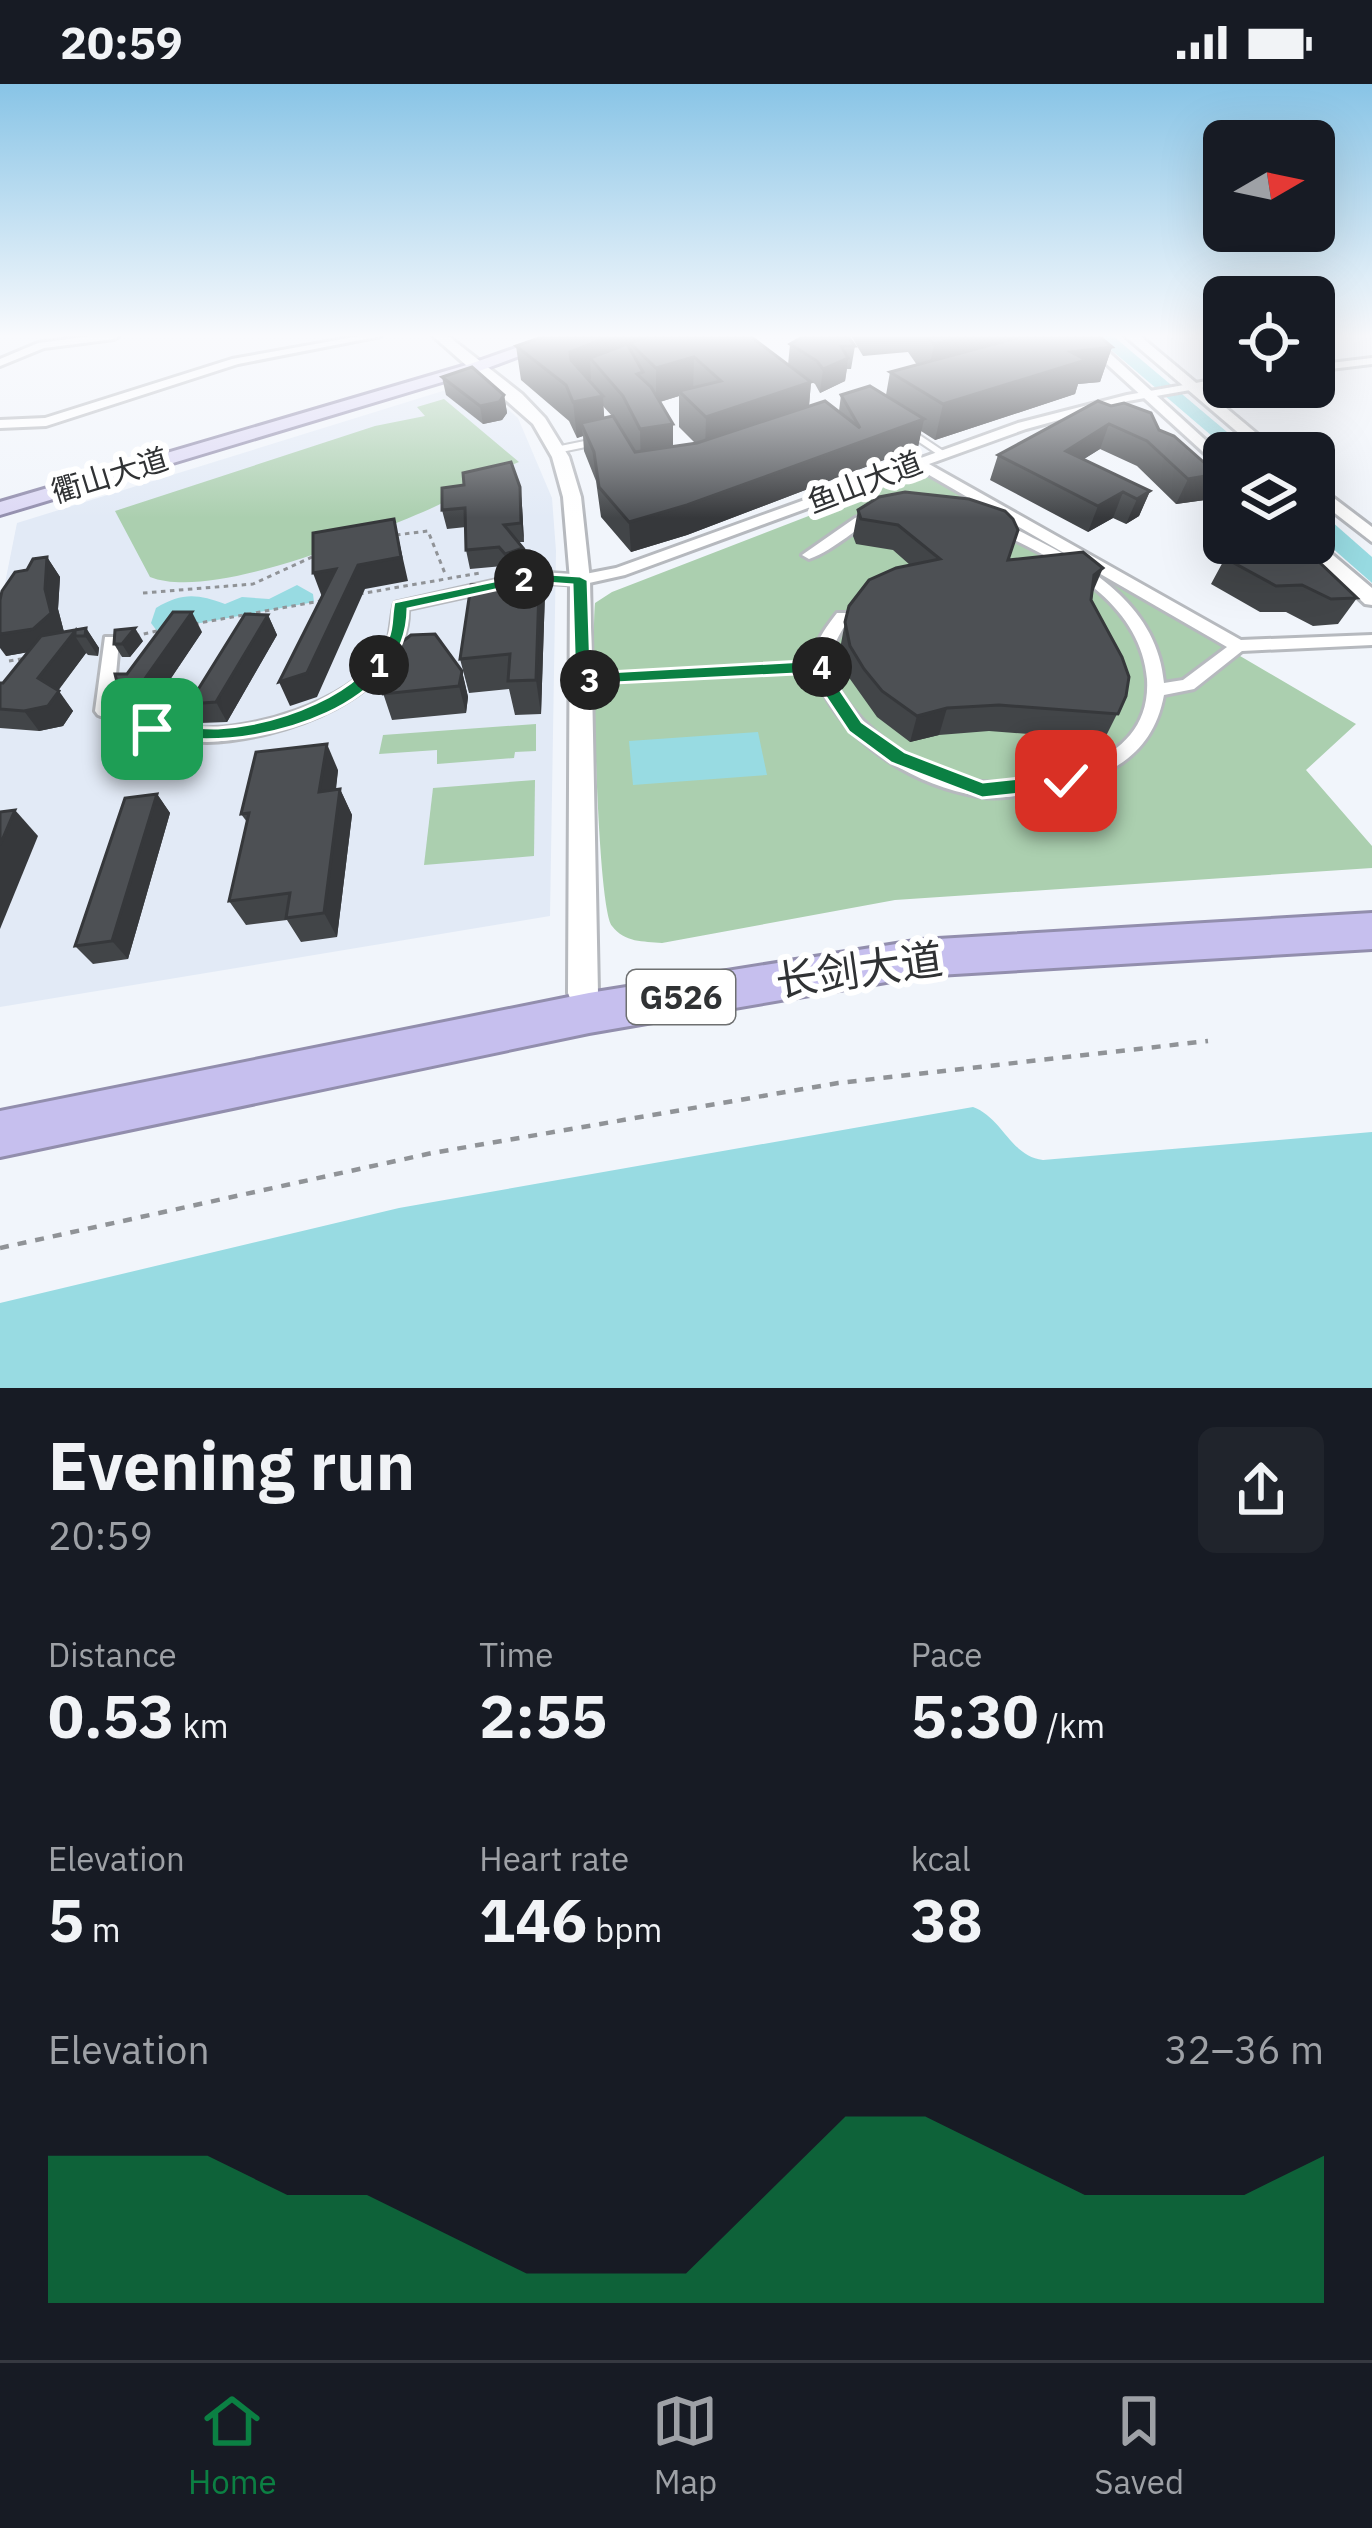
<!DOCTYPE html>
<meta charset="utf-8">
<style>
:root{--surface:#171b24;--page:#20242c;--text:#f1f3f6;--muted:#9ea1a6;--line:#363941;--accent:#0b8043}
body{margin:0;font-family:"IBM Plex Sans","Noto Sans SC",sans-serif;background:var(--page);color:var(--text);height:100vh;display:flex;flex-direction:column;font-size:45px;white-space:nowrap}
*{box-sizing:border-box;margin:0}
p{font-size:39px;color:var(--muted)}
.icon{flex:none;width:66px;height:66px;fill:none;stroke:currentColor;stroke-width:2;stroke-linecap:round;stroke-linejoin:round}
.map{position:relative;height:1304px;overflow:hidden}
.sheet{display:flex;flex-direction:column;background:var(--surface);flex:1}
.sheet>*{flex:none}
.needle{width:78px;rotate:81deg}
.buttons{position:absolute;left:1203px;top:36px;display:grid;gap:24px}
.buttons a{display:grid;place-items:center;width:132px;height:132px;border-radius:18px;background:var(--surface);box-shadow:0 12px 48px #0002;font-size:60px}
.pin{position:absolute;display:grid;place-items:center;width:102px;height:102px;color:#fff;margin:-51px;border-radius:24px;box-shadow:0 6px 18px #0006}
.km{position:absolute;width:60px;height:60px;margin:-30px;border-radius:50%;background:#222;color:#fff;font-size:33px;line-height:60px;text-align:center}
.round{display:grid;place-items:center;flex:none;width:126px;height:126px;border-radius:18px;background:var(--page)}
.head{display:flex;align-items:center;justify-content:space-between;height:204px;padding:0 48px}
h1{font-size:66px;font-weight:800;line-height:90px}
.metrics{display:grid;grid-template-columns:repeat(3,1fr);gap:18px;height:204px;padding:12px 48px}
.metrics div{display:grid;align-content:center}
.metrics b{font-size:60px;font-weight:800}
.metrics small{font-size:33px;font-weight:400}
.metrics p{font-size:33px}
.chart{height:336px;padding:24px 48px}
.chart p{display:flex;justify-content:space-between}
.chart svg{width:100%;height:216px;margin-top:12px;fill:var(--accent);opacity:.7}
.status{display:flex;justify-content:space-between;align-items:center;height:84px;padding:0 60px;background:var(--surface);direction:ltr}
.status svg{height:33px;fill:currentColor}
.tabs{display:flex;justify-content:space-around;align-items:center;height:168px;border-top:3px solid var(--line);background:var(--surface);font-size:33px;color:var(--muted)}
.tabs a{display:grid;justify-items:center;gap:6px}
.tabs .selected{color:var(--accent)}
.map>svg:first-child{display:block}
</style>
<div class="status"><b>20:59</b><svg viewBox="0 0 49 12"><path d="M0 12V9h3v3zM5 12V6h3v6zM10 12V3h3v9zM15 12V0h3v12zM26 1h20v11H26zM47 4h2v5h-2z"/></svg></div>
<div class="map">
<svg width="1372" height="1304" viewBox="0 0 1372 1304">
<rect width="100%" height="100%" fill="#f1f5fb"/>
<polygon fill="#e2eaf6" points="475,297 518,334 552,414 556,467 550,832 0,923 0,524 17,439"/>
<g fill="#abcfaf">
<path d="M 444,315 L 519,378 C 486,391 457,414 423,428 C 361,454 211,517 150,493 L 115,427 L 375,342 L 425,332 L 417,323 Z"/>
<path d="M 925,387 L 1356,640 L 1306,686 L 1372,762 L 1372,784 L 895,816 L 662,859 C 643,857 625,859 612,842 C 597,823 591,557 595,519 L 612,508 Z"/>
<polygon points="536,640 536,667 515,668 514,674 437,680 437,666 379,670 383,651"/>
<polygon points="535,696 534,772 424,781 433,704"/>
</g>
<g fill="#98dbe2">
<polygon points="1095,252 1113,252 1252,369 1225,369 1222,366 1226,364"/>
<polygon points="1314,422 1372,473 1372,499 1314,448"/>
<path d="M 297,501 L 313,510 L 314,518 L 157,547 L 151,539 L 156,524 C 182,508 198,510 225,520 L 242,513 L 269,515 Z"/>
<polygon points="758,648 767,691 633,701 629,657"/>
<path d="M 973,1023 C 1003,1034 1011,1073 1043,1076 L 1372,1048 L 1372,1304 L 0,1304 L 0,1219 L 399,1124 Z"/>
</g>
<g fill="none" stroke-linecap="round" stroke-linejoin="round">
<g stroke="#b6b9be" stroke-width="10">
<g id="lane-far1">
<polyline points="911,349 941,369"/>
<polyline points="556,366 590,359"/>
</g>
</g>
<g stroke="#b6b9be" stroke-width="12">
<polyline id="lane" points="582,596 822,582"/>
</g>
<g stroke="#b6b9be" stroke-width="6">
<g id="street">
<polygon points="92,252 119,252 114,255 44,264 0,282 0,275 38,259"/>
<polygon points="360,252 381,252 238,280 46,342 0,344 0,336 45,334 232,275"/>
<polygon points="1372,274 1372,280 1314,287 1314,281"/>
<path d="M 1224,294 L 1224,300 L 1128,317 L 1026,345 L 929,380 L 1241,556 L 1372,551 L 1372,561 L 1242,567 L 1194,605 L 1164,611 C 1152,676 1102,696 1043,707 C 1022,711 999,716 978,712 C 918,702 857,666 826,613 C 818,600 812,585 815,569 C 817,554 828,541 837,529 L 849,529 L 851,533 C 826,567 823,588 851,623 C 881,660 927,687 974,697 C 995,701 1017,697 1038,694 C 1093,684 1151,661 1147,595 C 1144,560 1126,532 1100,509 C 1068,480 1028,463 990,444 L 990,438 C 1005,438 1019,447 1033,454 C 1094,484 1158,525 1164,599 L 1183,596 L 1227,563 L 917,384 L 625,491 L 580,501 L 532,498 L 408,525 C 410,613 280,656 207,658 C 170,658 133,644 98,631 L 95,627 L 105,553 L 117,553 L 119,557 L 113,624 C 139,633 166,642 194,644 C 250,648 347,619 381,571 C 393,554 390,537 395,519 L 532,488 L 580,491 L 616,484 L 1018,339 L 1127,311 Z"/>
<path d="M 879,424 L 884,425 L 884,431 C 856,442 837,465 809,475 L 802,471 L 855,434 Z"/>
</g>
</g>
<g stroke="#b6b9be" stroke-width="6">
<g id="secondary">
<polygon points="433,252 448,252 522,310 545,334 569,373 581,413 590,496 598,909 594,919 583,923 572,919 568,909 570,496 563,413 552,373 533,340"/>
<polygon points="1076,252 1091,252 1224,373 1224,387"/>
<polygon points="1125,252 1140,252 1280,369 1262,369"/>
<polygon points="1314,399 1372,443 1372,458 1314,413"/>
<polygon points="1314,455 1372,504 1372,521 1365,520 1299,459 1314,459"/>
</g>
</g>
<g stroke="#928ead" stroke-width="6">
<polygon id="primary" points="550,252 572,252 482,286 0,431 0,418 470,280"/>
</g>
<g stroke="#928ead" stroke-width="6">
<polygon id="highway" points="1372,829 1372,865 921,892 589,949 0,1073 0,1027 589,909 921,856"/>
</g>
<g stroke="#909397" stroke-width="3" stroke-dasharray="4.5 4.5" stroke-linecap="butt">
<polyline points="396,451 428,447 446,492"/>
<polyline points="143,509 253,500 312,473"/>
<polyline points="359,510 480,489"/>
<polyline points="194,540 320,517"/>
<polyline points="135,552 161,546"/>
<polyline points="9,577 26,574"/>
</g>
<polyline stroke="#909397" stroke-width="4.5" stroke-dasharray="9 9" stroke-linecap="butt" points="0,1164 432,1069 838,999 1208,957"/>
<use href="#lane-far1" stroke="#fff" stroke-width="6"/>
<use href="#lane" stroke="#fff" stroke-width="8"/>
<use href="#street" fill="#fff" fill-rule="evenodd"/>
<use href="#secondary" fill="#fff" fill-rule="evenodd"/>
<use href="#primary" fill="#ddd9f5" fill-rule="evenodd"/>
<use href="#highway" fill="#c6bfee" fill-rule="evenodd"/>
</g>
<g fill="#424548" fill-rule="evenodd">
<path d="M 750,252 L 788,281 L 790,260 L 855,262 L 851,285 L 847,285 L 845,297 L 820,309 L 815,300 L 804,293 L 811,298 L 809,322 L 839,327 L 841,311 L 886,311 L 890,288 L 917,281 L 908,268 L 863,272 L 851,252 L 1099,252 L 1112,263 L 1100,298 L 1078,300 L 1075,310 L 935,356 L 921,347 L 918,363 L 687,451 L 631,468 L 601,433 L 596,397 L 584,367 L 583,352 L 577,354 L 569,337 L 521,296 L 516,262 ZM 679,312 L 679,343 L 695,359 L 673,363 L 673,340 L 660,318 ZM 603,322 L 612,332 L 604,334 Z"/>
<polygon points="442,293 504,311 507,329 502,336 483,340 446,311"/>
<polygon points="1111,322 1159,346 1217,390 1205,416 1176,420 1137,382 1100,365 1084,375 1150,407 1139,432 1126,440 1113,434 1088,448 990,396 998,371"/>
<polygon points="464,401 522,422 524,458 518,458 523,464 524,476 545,508 541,630 515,631 509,605 469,609 460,575 515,498 516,486 508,489 503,482 470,485 466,466 466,443 447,445 442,426"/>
<polygon points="858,426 1008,476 1091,511 1091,516 1126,612 1104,656 989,647 939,651 910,658 877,633 845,588 840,565 845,538 910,481 893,466 856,460 853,452"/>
<polygon points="47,473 60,493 58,525 64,548 86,544 99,564 98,572 88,571 86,569 58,607 73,627 63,642 39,647 0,644 0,599 3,599 28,568 6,572 27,486"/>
<polygon points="1225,474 1357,514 1338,540 1313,542 1286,528 1260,528 1211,500"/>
<polygon points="268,531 277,551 227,638 200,639 189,620"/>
<polygon points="202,548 147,630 132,626 119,606 127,590"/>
<polygon points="143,557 130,573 122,573 114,560"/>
<polygon points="462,587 468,613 466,629 392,636 376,588"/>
<polygon points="338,686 336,706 340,705 352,731 337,853 301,858 287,836 246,841 229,817 247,738 241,730"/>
<polygon points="157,710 170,729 128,875 93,880 75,862"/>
</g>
<g fill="#36383b">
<polygon points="611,252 696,252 630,259 631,278 590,274 591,295 574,302 570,268"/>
<polygon points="965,252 1022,252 927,294 934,260"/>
<polygon points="1112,263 1100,298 1078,300 1075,310 935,356 943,320 1071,268"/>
<polygon points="694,273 693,307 679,307 679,312 656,319 656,284"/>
<polygon points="848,274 845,297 820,309 823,285"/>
<polygon points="811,298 808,334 705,370 706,333"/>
<polygon points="504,311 507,329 502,336 483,340 480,322"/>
<polygon points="603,312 605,347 581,339 583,352 577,354 573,318"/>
<polygon points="924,335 918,363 687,451 631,468 629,438"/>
<polygon points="673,340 673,377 641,382 640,345"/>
<polygon points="1109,340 1100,365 1058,391 1066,367"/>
<polygon points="1217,390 1205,416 1176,420 1188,395"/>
<polygon points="520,403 522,422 524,458 521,439"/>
<polygon points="1150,407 1139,432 1126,440 1137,415"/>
<polygon points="1123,408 1113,434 1088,448 1098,422"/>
<polygon points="394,435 408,497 365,505 317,613 290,622 279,598 358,481"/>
<polygon points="523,464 526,483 508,489 505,470"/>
<polygon points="47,473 60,493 58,525 64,548 47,565 6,572 0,564 0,550 45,505"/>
<polygon points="540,475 545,508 541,630 536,596"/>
<polygon points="1103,484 1092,510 1094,491"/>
<polygon points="336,485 322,513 313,489"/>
<polygon points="192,528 202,548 147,630 134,610"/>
<polygon points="268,531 277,551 227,638 216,618"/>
<polygon points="86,544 99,564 98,572 85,552"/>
<polygon points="135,544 143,557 130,573 122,560"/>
<polygon points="75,547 75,552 86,569 52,614 38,594"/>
<polygon points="462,587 468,613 466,629 459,602"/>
<polygon points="59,607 73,627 63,642 39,647 24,627"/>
<polygon points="947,624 939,651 910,658 917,632"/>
<polygon points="327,660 338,686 332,733 319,708"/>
<polygon points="340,705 352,731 337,853 324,829"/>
<polygon points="157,710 170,729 128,875 112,857"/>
<polygon points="15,726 38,752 0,845 0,761"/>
</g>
<g fill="#4d5054" stroke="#36383b" stroke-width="3">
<polygon points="545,252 611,252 570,268 571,276 603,312 573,318 566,301 516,262"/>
<polygon points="650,252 750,252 811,298 706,333 679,307 721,297 694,273 656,284 630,259"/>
<polygon points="804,252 848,252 855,262 841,262 848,274 823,285 817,277 790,260"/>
<polygon points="927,252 965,252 934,260"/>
<polygon points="1024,252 1099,252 1112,263 1071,268 1086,276 943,320 890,288"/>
<polygon points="627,260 643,288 637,290 651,303 673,340 640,345 623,312 590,274"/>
<polygon points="472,283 504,311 499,318 480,322 442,293"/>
<polygon points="870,302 924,335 687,421 629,438 599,403 594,368 581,339 613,332 635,368 697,359 825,317 860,344 841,311"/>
<polygon points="1098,317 1111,322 1124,319 1151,329 1159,346 1174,352 1217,390 1188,395 1147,357 1109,340 1066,367 1150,407 1137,415 1123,408 1098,422 998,371"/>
<polygon points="511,378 520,403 521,439 504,441 523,464 505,470 499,463 466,466 465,424 442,426 442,404 464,401 463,389"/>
<polygon points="905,408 969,415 1005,427 1013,435 1018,446 1008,476 1083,468 1103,484 1094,491 1091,516 1122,573 1129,593 1126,612 1118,630 999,621 947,624 917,632 882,607 864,585 850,562 845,538 849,522 869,496 896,484 940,475 898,441 861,435 858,426 879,413"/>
<polygon points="394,435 401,473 358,481 307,589 279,598 336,485 313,489 313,449"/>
<polygon points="1246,459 1299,459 1357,514 1331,515 1302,501 1276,502 1225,474"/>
<polygon points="47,473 45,505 51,529 33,545 0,550 0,516 2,507 15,488 27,486 33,475"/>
<polygon points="540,475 536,596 508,597 510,570 460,575 471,501 515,498 517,477"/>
<polygon points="173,528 192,528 134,610 119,606 115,590 127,590"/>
<polygon points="245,530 268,531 216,618 189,620"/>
<polygon points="86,544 85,552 75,552 75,547 38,594 59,607 48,622 24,627 0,625 0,599 3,599 41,552"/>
<polygon points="135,544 122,560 114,560 115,546"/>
<polygon points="435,550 462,587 459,602 383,610 376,588 384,572 411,551"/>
<polygon points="327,660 319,708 340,705 324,829 286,834 290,809 229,817 249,729 241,730 256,668"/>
<polygon points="157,710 112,857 75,862 125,714"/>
<polygon points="15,726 0,761 0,728"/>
</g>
<linearGradient id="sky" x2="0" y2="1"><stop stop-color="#88c4e6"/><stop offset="0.58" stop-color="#f9fafd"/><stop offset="1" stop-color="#f9fafd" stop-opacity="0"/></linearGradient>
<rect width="1372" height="434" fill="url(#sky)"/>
<path fill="#0b8043" stroke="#fff" stroke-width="3" d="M 532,489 L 580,492 L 588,496 L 591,589 L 822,576 L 828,578 L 841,607 L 862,638 L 905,668 L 983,698 L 1066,689 L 1076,697 L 1066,705 L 982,714 L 891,679 L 849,648 L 823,609 L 815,589 L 575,601 L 572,501 L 532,498 L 408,525 C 407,623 267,662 187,655 C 171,654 153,655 142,645 L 152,638 C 173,640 197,645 218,644 C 278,640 361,612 388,554 C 393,544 391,529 394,518 Z"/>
<g text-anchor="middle" stroke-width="12" stroke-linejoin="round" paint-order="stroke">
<g font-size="30" fill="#303234" stroke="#fff">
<text transform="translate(110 392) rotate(-17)" y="10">衢山大道</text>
<text transform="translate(865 399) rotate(-21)" y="10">鱼山大道</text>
</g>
<rect fill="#fff" stroke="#6e7071" stroke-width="3" x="627" y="886" width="108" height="54" rx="9"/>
<g font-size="33" font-weight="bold" fill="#303234">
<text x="681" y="925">G526</text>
</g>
<g font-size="42" fill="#303234" stroke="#fff">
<text transform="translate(859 886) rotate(-8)" y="15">长剑大道</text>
</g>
</g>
</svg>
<div class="buttons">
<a><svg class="needle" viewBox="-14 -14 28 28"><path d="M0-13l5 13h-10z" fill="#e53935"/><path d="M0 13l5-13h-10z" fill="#9ea1a6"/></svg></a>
<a><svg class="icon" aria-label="locate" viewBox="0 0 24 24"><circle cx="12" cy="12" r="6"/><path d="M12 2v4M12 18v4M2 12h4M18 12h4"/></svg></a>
<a><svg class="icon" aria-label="layers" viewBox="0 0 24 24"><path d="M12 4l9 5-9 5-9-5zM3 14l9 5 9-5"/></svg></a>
</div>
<div class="pin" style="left:152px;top:645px;background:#1e9e55"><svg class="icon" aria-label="arrive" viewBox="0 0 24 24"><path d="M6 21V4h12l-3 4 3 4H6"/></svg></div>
<div class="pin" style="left:1066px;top:697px;background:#d93025"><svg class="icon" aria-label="check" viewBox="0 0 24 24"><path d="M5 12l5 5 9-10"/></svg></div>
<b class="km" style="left:379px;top:581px">1</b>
<b class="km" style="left:524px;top:495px">2</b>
<b class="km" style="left:590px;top:596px">3</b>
<b class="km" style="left:822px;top:583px">4</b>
</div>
<section class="sheet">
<div class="head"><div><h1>Evening run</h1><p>20:59</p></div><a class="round"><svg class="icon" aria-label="share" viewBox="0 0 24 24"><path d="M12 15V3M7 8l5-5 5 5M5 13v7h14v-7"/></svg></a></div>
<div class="metrics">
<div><p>Distance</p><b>0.53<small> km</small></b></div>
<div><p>Time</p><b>2:55</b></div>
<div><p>Pace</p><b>5:30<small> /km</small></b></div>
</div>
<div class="metrics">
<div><p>Elevation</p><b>5<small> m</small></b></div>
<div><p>Heart rate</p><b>146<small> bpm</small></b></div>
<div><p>kcal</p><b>38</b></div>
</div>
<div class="chart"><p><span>Elevation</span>32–36 m</p>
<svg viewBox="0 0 160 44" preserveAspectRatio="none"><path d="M0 44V14L10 14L20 14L30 22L40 22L50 30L60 38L70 38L80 38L90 22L100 6L110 6L120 14L130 22L140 22L150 22L160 14V44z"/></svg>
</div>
</section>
<nav class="tabs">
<a class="selected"><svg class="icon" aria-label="home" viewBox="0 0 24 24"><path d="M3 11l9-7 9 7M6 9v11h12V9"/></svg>Home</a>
<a><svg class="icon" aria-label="map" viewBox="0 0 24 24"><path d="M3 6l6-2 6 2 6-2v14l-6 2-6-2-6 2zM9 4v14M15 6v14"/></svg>Map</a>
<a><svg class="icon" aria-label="saved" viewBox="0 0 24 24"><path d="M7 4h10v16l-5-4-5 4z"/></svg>Saved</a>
</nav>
